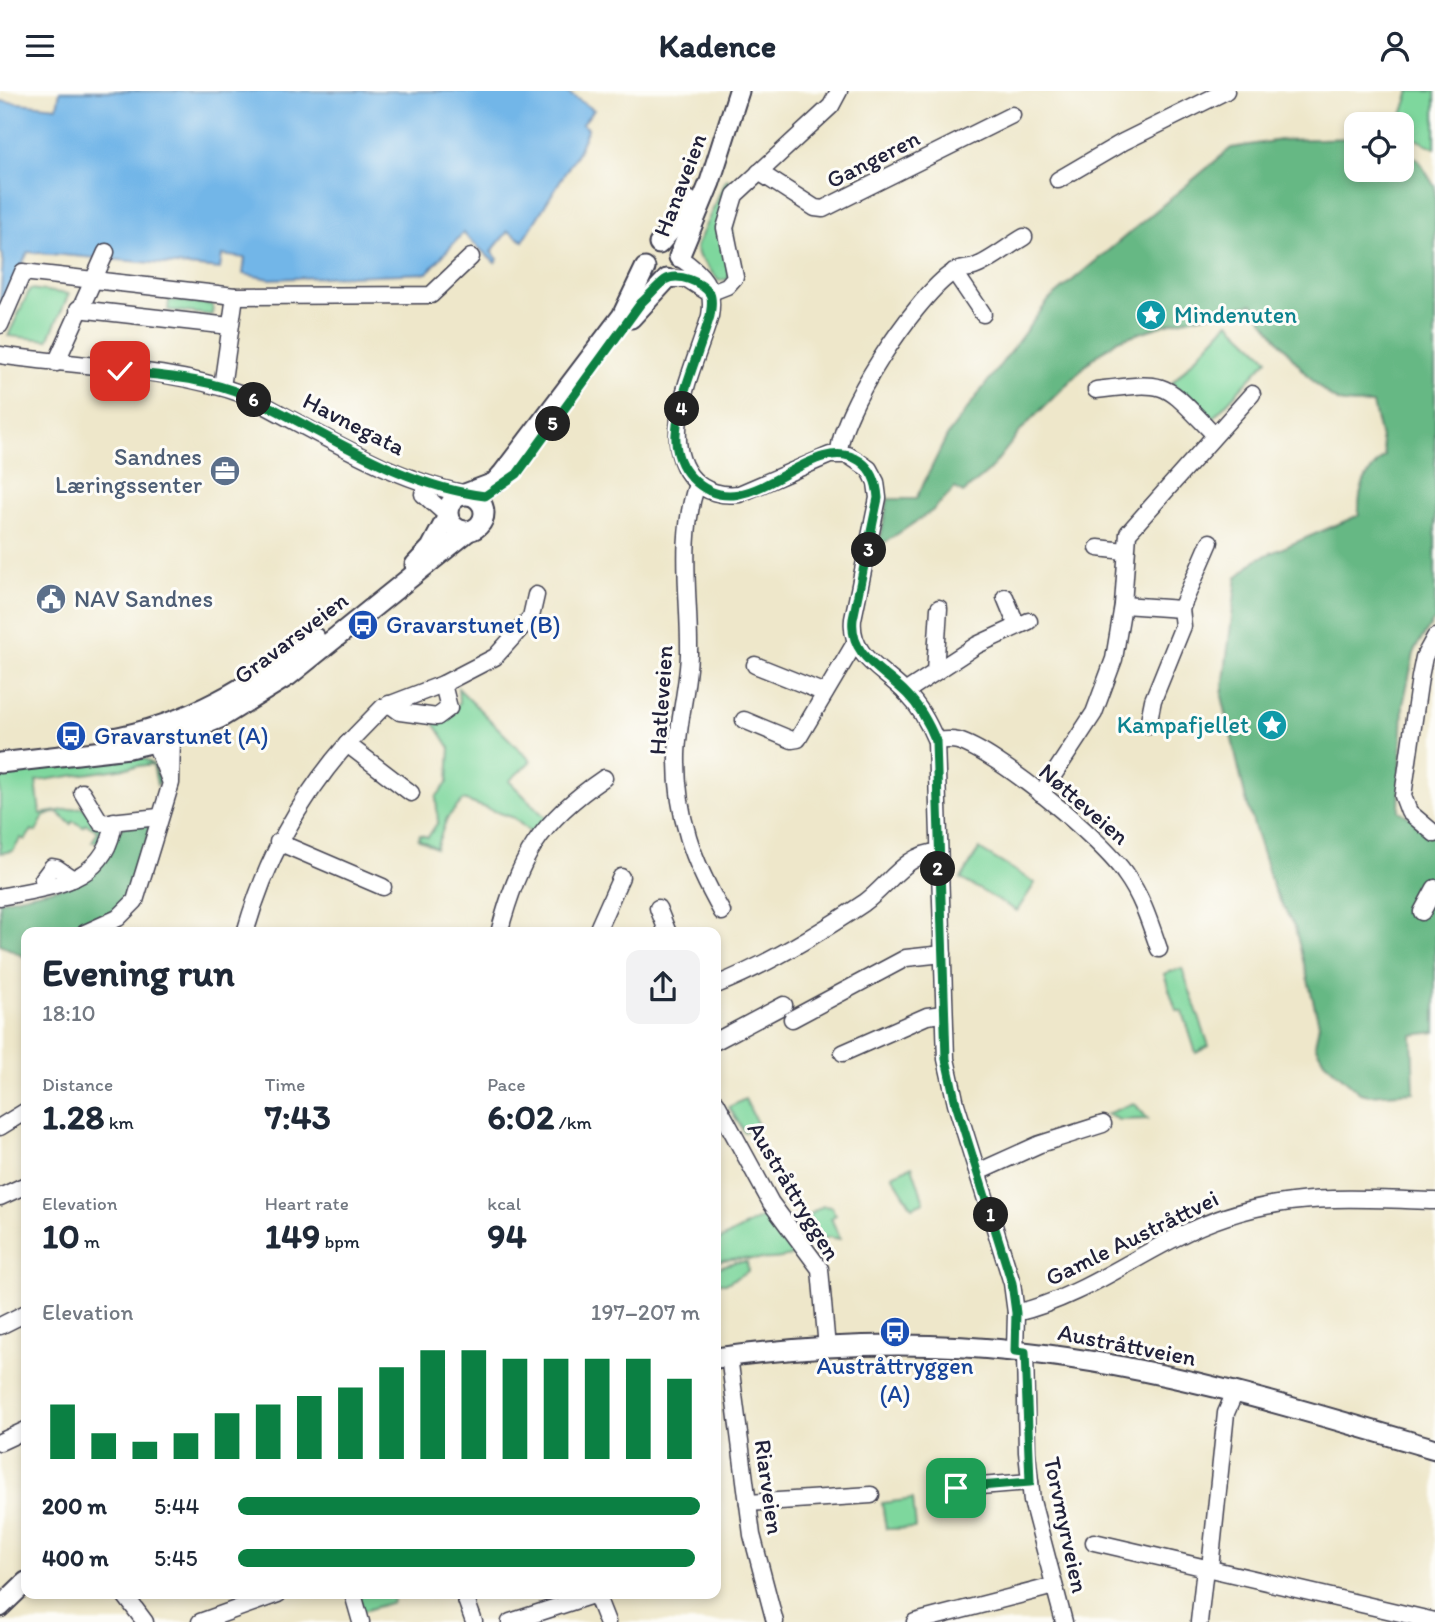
<!DOCTYPE html>
<meta charset="utf-8">
<style>
:root{--surface:#fff;--page:#f2f2f3;--text:#1f2937;--muted:#747a83;--accent:#0b8043}
body{margin:0;font-family:Itim,sans-serif;background:var(--page);color:var(--text);height:100vh;display:flex;flex-direction:column;font-size:26px;white-space:nowrap}
*{box-sizing:border-box;margin:0}
p{font-size:23px;color:var(--muted)}
.icon{flex:none;width:38px;height:38px;fill:none;stroke:currentColor;stroke-width:2;stroke-linecap:round;stroke-linejoin:round}
.map{position:relative;flex:1;overflow:hidden}
.details{position:absolute;left:21px;top:836px;width:700px;height:672px;display:flex;flex-direction:column;background:var(--surface);border-radius:14px;box-shadow:0 4px 10px #0003}
.details>*{flex:none}
.buttons{position:absolute;left:1344px;top:21px;display:grid;gap:14px}
.buttons a{display:grid;place-items:center;width:70px;height:70px;border-radius:14px;background:var(--surface);box-shadow:0 4px 10px #0003;font-size:35px}
.pin{position:absolute;display:grid;place-items:center;width:60px;height:60px;color:#fff;margin:-30px;border-radius:14px;box-shadow:0 4px 10px #0006}
.km{position:absolute;width:35px;height:35px;margin:-18px;border-radius:50%;background:#222;color:#fff;font-size:19px;line-height:35px;text-align:center}
.round{display:grid;place-items:center;flex:none;width:74px;height:74px;border-radius:14px;background:var(--page)}
.overview{display:flex;align-items:center;justify-content:space-between;height:119px;padding:0 21px}
h1{font-size:38px;font-weight:700;line-height:52px}
.figures{display:grid;grid-template-columns:repeat(3,1fr);gap:10px;height:119px;padding:7px 21px}
.figures div{display:grid;align-content:center}
.figures b{font-size:35px;font-weight:700}
.figures small{font-size:19px;font-weight:400}
.figures p{font-size:19px}
.chart{height:196px;padding:14px 21px}
.chart p{display:flex;justify-content:space-between}
.chart svg{width:100%;height:126px;margin-top:7px;stroke:var(--accent);stroke-width:6}
ul{padding:0 21px;list-style:none;font-size:23px}
li{display:grid;grid-template-columns:112px 84px 1fr;align-items:center;height:52px}
li i{height:18px;border-radius:9px;background:var(--accent)}
header{display:flex;justify-content:space-between;align-items:center;height:91px;padding:0 21px;background:var(--surface);font-size:32px;font-weight:700}
.map>svg:first-child{display:block}
</style>
<header><svg class="icon" aria-label="menu" viewBox="0 0 24 24"><path d="M4 6h16M4 12h16M4 18h16"/></svg>Kadence<svg class="icon" aria-label="person" viewBox="0 0 24 24"><circle cx="12" cy="8" r="4"/><path d="M4 21q1-7 8-7t8 7"/></svg></header>
<div class="map">
<svg width="1435" height="1531" viewBox="0 0 1435 1531">
<rect width="100%" height="100%" fill="#fdfcf7"/>
<filter id="ink" filterUnits="userSpaceOnUse"><feTurbulence type="fractalNoise" baseFrequency=".0143" numOctaves="2"/><feDisplacementMap in="SourceGraphic" scale="14" xChannelSelector="R" yChannelSelector="G"/><feConvolveMatrix kernelMatrix="1 2 1 2 8 2 1 2 1" color-interpolation-filters="sRGB"/></filter>
<filter id="wash" filterUnits="userSpaceOnUse"><feTurbulence type="fractalNoise" baseFrequency=".00686" numOctaves="4" result="noise"/><feDisplacementMap in="SourceGraphic" scale="28" xChannelSelector="R" yChannelSelector="G"/><feGaussianBlur stdDeviation="1.57" result="paint"/><feColorMatrix in="noise" values="0 0 0 0 0 0 0 0 0 0 0 0 0 0 0 0 0 1.4 0 .05"/><feComposite in="paint" operator="in"/></filter>
<g filter="url(#wash)">
<rect width="100%" height="100%" fill="#eee7ca"/>
<g fill="#7ed79d" stroke="#507c6c" stroke-width="2">
<polygon points="1410,0 1435,0 1435,57 1402,42 1399,33"/>
<polygon points="726,88 737,93 728,188 719,190 699,166 696,156"/>
<polygon points="30,198 69,203 48,249 8,245"/>
<polygon points="169,209 213,214 212,224 168,219"/>
<polygon points="1229,231 1268,268 1211,329 1172,292"/>
<polygon points="458,597 531,670 509,690 547,728 534,745 514,727 463,709 447,727 436,757 418,748 420,744 428,746 438,731 436,706 448,691 450,657 434,632 452,625 459,611"/>
<path d="M 130,666 C 150,666 154,672 160,690 L 157,694 L 153,673 L 36,690 L 40,723 L 83,716 L 102,737 L 100,751 L 92,751 L 98,740 L 86,733 L 83,736 L 73,730 L 71,733 L 57,721 L 44,725 L 36,741 L 32,739 L 25,749 L 21,747 L 13,760 L 0,762 L 0,681 Z"/>
<polygon points="979,758 1035,792 1017,820 961,788"/>
<polygon points="1182,877 1209,955 1196,962 1183,921 1176,919 1164,883"/>
<polygon points="745,1008 758,1034 744,1041 729,1016"/>
<polygon points="1134,1012 1148,1028 1119,1029 1106,1023"/>
<polygon points="912,1075 924,1111 912,1116 892,1084"/>
<polygon points="823,1115 831,1116 836,1124 831,1127 840,1148 828,1146 814,1151 798,1131"/>
<path d="M 770,1122 L 800,1160 C 776,1176 743,1162 716,1171 L 716,1151 Z"/>
<polygon points="735,1171 747,1171 748,1180 727,1192 716,1192 716,1177"/>
<polygon points="913,1408 916,1437 886,1438 882,1412"/>
<polygon points="358,1503 392,1503 393,1511 363,1520"/>
</g>
<g fill="#66b884" stroke="#446d60" stroke-width="2">
<path d="M 1356,47 L 1356,79 L 1402,79 L 1402,60 L 1418,68 L 1435,96 L 1435,528 L 1415,558 L 1403,614 L 1399,720 L 1435,740 L 1435,941 L 1412,944 L 1414,1001 L 1369,1004 L 1360,1002 L 1324,970 L 1315,954 L 1319,933 L 1295,837 L 1274,799 L 1246,709 L 1222,605 L 1237,486 L 1257,468 L 1359,424 C 1358,396 1365,383 1385,365 L 1373,313 C 1363,312 1350,314 1340,311 C 1319,304 1265,234 1253,213 L 1174,231 L 1118,249 L 1092,268 L 1023,337 L 989,380 L 963,402 L 955,397 L 932,420 L 879,455 L 888,408 L 916,408 L 947,345 L 1049,209 L 1231,57 L 1280,49 Z"/>
<path d="M 149,733 C 151,745 142,763 139,775 C 119,840 88,842 26,842 L 26,867 L 0,853 L 0,810 L 72,794 L 124,735 Z"/>
</g>
<polygon fill="#72b6e8" stroke="#4a6c92" stroke-width="2" points="60,0 565,0 594,19 582,33 588,37 579,59 523,150 508,140 491,161 498,168 495,172 463,142 427,182 270,188 243,183 245,167 222,164 220,178 28,161 0,220 3,165 0,159 0,10 57,16"/>
</g>
<g filter="url(#ink)">
<g fill="none" stroke-linecap="round" stroke-linejoin="round">
<g stroke="#414050" stroke-width="19">
<g id="minor">
<polyline points="759,81 815,117 823,118 1012,24"/>
<polyline points="1058,89 1123,51 1226,0"/>
<path d="M 680,167 C 702,182 715,195 710,225 C 697,271 655,349 694,389 C 705,401 723,405 739,403 L 830,364 L 848,364 L 869,378 L 876,391 L 878,407 L 853,528 C 849,566 885,579 907,603 C 920,616 929,633 936,650 L 946,968 L 956,1013 L 1012,1192 L 1016,1222 L 1015,1260"/>
<polyline points="954,180 983,223"/>
<polyline points="668,188 687,188 709,202"/>
<polyline points="709,202 727,195 735,186 725,137 735,104 831,15 839,0"/>
<polyline points="235,205 431,204 471,166"/>
<polyline points="78,218 230,235"/>
<polyline points="0,234 23,181 235,205 222,296"/>
<path d="M 0,264 C 81,276 168,276 245,304 C 314,339 400,395 476,404"/>
<polyline points="56,272 106,161"/>
<path d="M 1096,299 C 1171,290 1162,290 1214,343"/>
<path d="M 839,363 C 839,321 914,210 949,184 C 957,177 965,179 974,176 C 991,170 1008,155 1024,146"/>
<path d="M 697,393 C 678,448 690,506 689,563 C 688,597 678,630 677,664 C 676,725 693,770 722,821"/>
<polyline points="423,403 447,424"/>
<polyline points="1098,457 1125,460"/>
<polyline points="1005,506 1017,535"/>
<polyline points="1123,514 1181,518"/>
<polyline points="1435,546 1424,566 1420,586 1403,705 1409,721 1435,743"/>
<polyline points="755,574 825,602"/>
<polyline points="935,581 939,517"/>
<polyline points="905,601 977,554 1029,530"/>
<polyline points="389,613 400,621 437,626 449,617 443,593"/>
<polyline points="744,629 792,649 798,648 855,552"/>
<polyline points="1148,634 1153,609 1183,535 1181,518 1210,451"/>
<path d="M 936,650 C 944,649 950,648 958,650 C 997,661 1103,749 1126,784 C 1142,806 1150,832 1159,858"/>
<polyline points="347,653 383,616 443,593 495,566 531,526 536,504"/>
<polyline points="82,701 101,732 159,726"/>
<polyline points="1041,703 1094,622 1114,568 1123,514 1128,442 1252,303"/>
<polyline points="278,751 383,796"/>
<polyline points="48,795 43,788 52,776 57,777 73,788"/>
<path d="M 0,806 C 51,795 107,793 114,730"/>
<polyline points="658,817 668,842"/>
<polyline points="1422,821 1435,797"/>
<polyline points="85,842 118,827 135,810 171,692 172,647 159,635 155,652 171,692"/>
<path d="M 245,842 C 266,769 297,711 347,653 L 411,702"/>
<path d="M 499,842 C 519,767 539,731 604,687"/>
<polyline points="596,842 621,786"/>
<path d="M 716,894 C 767,874 818,843 864,812 C 888,795 906,762 938,761"/>
<polyline points="792,928 906,867 943,863"/>
<polyline points="716,950 784,914"/>
<polyline points="843,962 927,925 943,923"/>
<polyline points="716,1011 771,1112 820,1178 827,1257"/>
<polyline points="0,1036 26,1020"/>
<polyline points="978,1081 1040,1053 1103,1033"/>
<polyline points="0,1106 26,1094"/>
<path d="M 1016,1222 C 1075,1208 1122,1174 1175,1147 C 1267,1100 1336,1107 1435,1110"/>
<polyline points="0,1235 26,1222"/>
<polyline points="1025,1261 1027,1361 1032,1410 1064,1531"/>
<polyline points="729,1265 752,1444 775,1531"/>
<polyline points="0,1351 26,1339"/>
<polyline points="956,1397 1030,1391"/>
<polyline points="748,1412 871,1404"/>
<polyline points="1094,1451 1435,1530"/>
<polyline points="1210,1477 1226,1322 1235,1301"/>
<polyline points="124,1503 145,1531"/>
<polyline points="353,1503 361,1531"/>
<polyline points="464,1503 474,1531"/>
<polyline points="200,1531 278,1503"/>
<polyline points="510,1531 596,1503 607,1531"/>
<polyline points="915,1531 1054,1495"/>
<polyline points="1199,1531 1205,1477"/>
</g>
</g>
<g stroke="#414050" stroke-width="23">
<g id="major">
<polyline points="659,153 676,133 689,110"/>
<polyline points="679,166 710,91 739,0"/>
<polyline points="631,227 667,188"/>
<polyline points="465,403 494,392 503,382 622,225 645,177"/>
<circle cx="466" cy="422" r="18"/>
<polyline points="415,474 431,457 448,425"/>
<path d="M 108,648 C 191,633 248,596 315,547"/>
<polyline points="0,672 129,657 172,647 220,627 288,585 467,441"/>
<path d="M 716,1267 C 817,1253 921,1249 1023,1261 C 1163,1276 1300,1318 1435,1358"/>
<polyline points="0,1516 26,1491"/>
</g>
</g>
<use href="#minor" stroke="#fff" stroke-width="16"/>
<use href="#major" stroke="#fff" stroke-width="19"/>
</g>
</g>
<g fill="none" stroke-linecap="round" stroke-linejoin="round" filter="url(#ink)">
<g stroke="#fff" stroke-width="14">
<path id="route" d="M 120,280 C 162,285 206,287 245,304 C 325,340 396,394 485,405 L 517,383 L 641,212 C 649,205 657,195 665,189 C 678,181 702,191 710,203 C 713,209 711,218 710,225 C 699,263 679,304 676,343 C 675,360 681,376 692,387 C 747,444 809,337 860,370 C 873,379 877,392 878,407 L 853,528 C 849,566 884,579 907,603 C 920,616 929,633 936,650 L 946,968 L 956,1013 L 1012,1192 L 1016,1222 L 1015,1260 L 1025,1261 L 1030,1391 L 956,1397"/>
</g>
<use href="#route" stroke="#0b8043" stroke-width="9"/>
</g>
<defs>
<g id="sight-disc" transform="scale(1.575)"><circle r="9.5" fill="#0f9aa8" stroke="#fdfcf7"/><path d="M0-6L1.8-2.2L6-1.7L2.9 1.2L3.7 5.4L0 3.3L-3.7 5.4L-2.9 1.2L-6-1.7L-1.8-2.2Z" fill="#fff"/></g>
<g id="office-disc" transform="scale(1.575)"><circle r="9.5" fill="#5c6f8a" stroke="#fdfcf7"/><path d="M-6-3h4V-5.5h4V-3h4V5H-6ZM-1-4.5V-3h2v-1.5ZM-6 0V1H6V0Z" fill="#fff"/></g>
<g id="civic-disc" transform="scale(1.575)"><circle r="9.5" fill="#5c6f8a" stroke="#fdfcf7"/><path d="M-.6-6.5H3V-4.5H.6V-3L4-1V1h2V6H-6V1h2V-1L-.6-3ZM-1.2 2.5V6h2.4V2.5Z" fill="#fff"/></g>
<g id="bus-disc" transform="scale(1.575)"><circle r="9.5" fill="#1a4fb4" stroke="#fdfcf7"/><path d="M-5-6H5V4H4V6H2V4H-2V6H-4V4H-5ZM-3.5-4V0h7V-4ZM-3.5 1.2v1.5H-2V1.2ZM2 1.2v1.5H3.5V1.2Z" fill="#fff"/></g>
</defs>
<g fill-rule="evenodd">
<use href="#sight-disc" x="1151" y="224"/>
<use href="#office-disc" x="225" y="380"/>
<use href="#civic-disc" x="51" y="508"/>
<use href="#bus-disc" x="363" y="534"/>
<use href="#sight-disc" x="1272" y="634"/>
<use href="#bus-disc" x="71" y="645"/>
<use href="#bus-disc" x="895" y="1241"/>
</g>
<g text-anchor="middle" stroke-width="6" stroke-linejoin="round" paint-order="stroke">
<g font-size="24" fill="#22223b" stroke="#fdfcf7">
<text transform="translate(873 68) rotate(-27)" y="8">Gangeren</text>
<text transform="translate(680 94) rotate(-69)" y="8">Hanaveien</text>
<text transform="translate(354 333) rotate(27)" y="8">Havnegata</text>
<text transform="translate(291 547) rotate(-37)" y="8">Gravarsveien</text>
<text transform="translate(661 609) rotate(-86)" y="8">Hatleveien</text>
<text transform="translate(1084 713) rotate(41)" y="8">Nøtteveien</text>
<text transform="translate(794 1100) rotate(59)" y="8">Austråttryggen</text>
<text transform="translate(1132 1147) rotate(-26)" y="8">Gamle Austråttvei</text>
<text transform="translate(1127 1254) rotate(11)" y="8">Austråttveien</text>
<text transform="translate(769 1396) rotate(82)" y="8">Riarveien</text>
<text transform="translate(1066 1434) rotate(78)" y="8">Torvmyrveien</text>
</g>
<g font-size="24" fill="#0d838f" stroke="#fdfcf7" text-anchor="start">
<text x="1174" y="232">Mindenuten</text>
<text x="1249" y="642" text-anchor="end">Kampafjellet</text>
</g>
<g font-size="24" fill="#4e5e75" stroke="#fdfcf7" text-anchor="end">
<text x="202" y="374">Sandnes<tspan x="202" dy="28">Læringssenter</tspan></text>
<text x="74" y="516" text-anchor="start">NAV Sandnes</text>
</g>
<g font-size="24" fill="#164399" stroke="#fdfcf7" text-anchor="start">
<text x="386" y="542">Gravarstunet (B)</text>
<text x="94" y="653">Gravarstunet (A)</text>
<text x="895" y="1283" text-anchor="middle">Austråttryggen<tspan x="895" dy="28">(A)</tspan></text>
</g>
</g>
</svg>
<div class="buttons">
<a><svg class="icon" aria-label="locate" viewBox="0 0 24 24"><circle cx="12" cy="12" r="6"/><path d="M12 2v4M12 18v4M2 12h4M18 12h4"/></svg></a>
</div>
<div class="pin" style="left:956px;top:1397px;background:#1e9e55"><svg class="icon" aria-label="arrive" viewBox="0 0 24 24"><path d="M6 21V4h12l-3 4 3 4H6"/></svg></div>
<div class="pin" style="left:120px;top:280px;background:#d93025"><svg class="icon" aria-label="check" viewBox="0 0 24 24"><path d="M5 12l5 5 9-10"/></svg></div>
<b class="km" style="left:991px;top:1124px">1</b>
<b class="km" style="left:938px;top:778px">2</b>
<b class="km" style="left:869px;top:459px">3</b>
<b class="km" style="left:682px;top:318px">4</b>
<b class="km" style="left:553px;top:333px">5</b>
<b class="km" style="left:254px;top:309px">6</b>
<section class="details">
<div class="overview"><div><h1>Evening run</h1><p>18:10</p></div><a class="round"><svg class="icon" aria-label="share" viewBox="0 0 24 24"><path d="M12 15V3M7 8l5-5 5 5M5 13v7h14v-7"/></svg></a></div>
<div class="figures">
<div><p>Distance</p><b>1.28<small> km</small></b></div>
<div><p>Time</p><b>7:43</b></div>
<div><p>Pace</p><b>6:02<small> /km</small></b></div>
</div>
<div class="figures">
<div><p>Elevation</p><b>10<small> m</small></b></div>
<div><p>Heart rate</p><b>149<small> bpm</small></b></div>
<div><p>kcal</p><b>94</b></div>
</div>
<div class="chart"><p><span>Elevation</span>197–207 m</p>
<svg viewBox="0 0 160 44" preserveAspectRatio="none"><path d="M5 44V25M15 44V35M25 44V38M35 44V35M45 44V28M55 44V25M65 44V22M75 44V19M85 44V12M95 44V6M105 44V6M115 44V9M125 44V9M135 44V9M145 44V9M155 44V16"/></svg>
</div>
<ul>
<li><b>200 m</b>5:44<i style="width:100%"></i></li>
<li><b>400 m</b>5:45<i style="width:99%"></i></li>
</ul>
</section>
</div>
